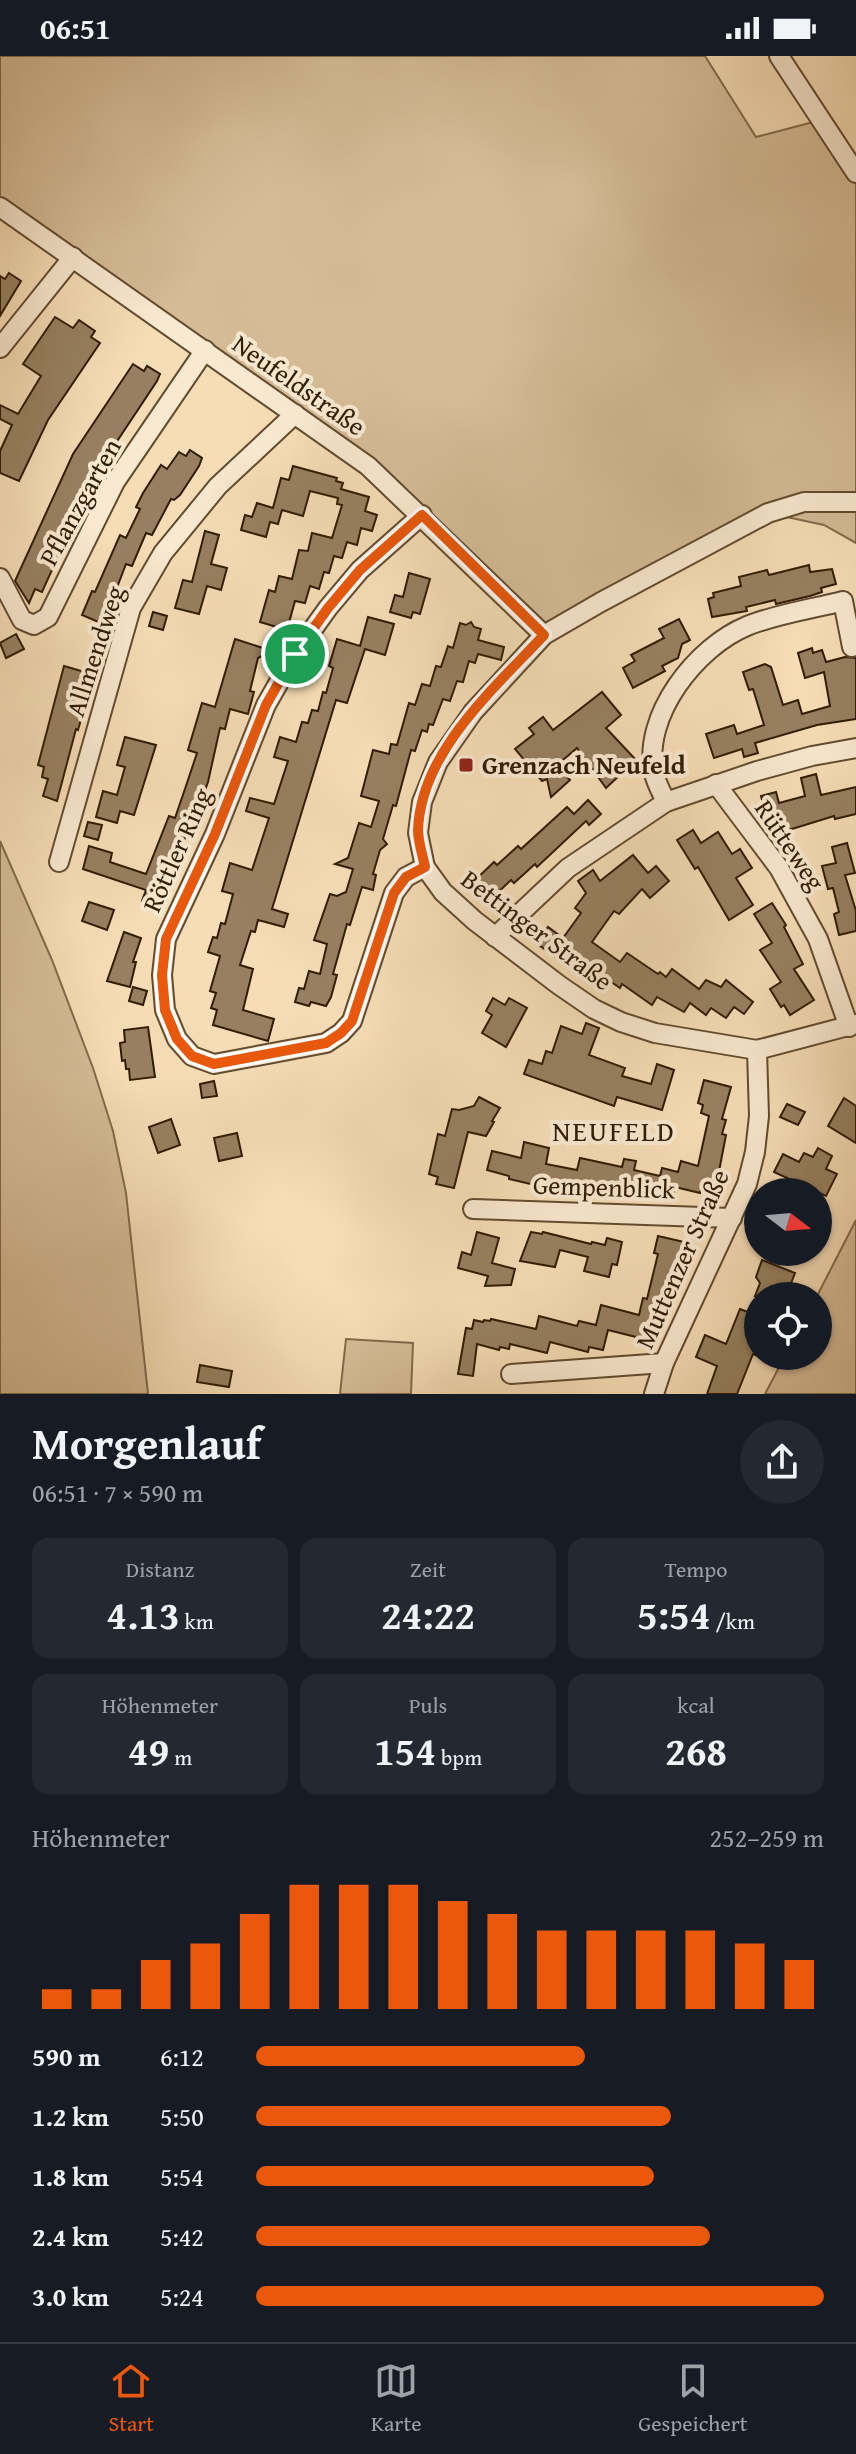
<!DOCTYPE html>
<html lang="de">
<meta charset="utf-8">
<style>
:root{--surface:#171b24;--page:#242831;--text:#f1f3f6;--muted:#9ea1a6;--line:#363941;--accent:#ea580c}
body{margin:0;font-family:"Gentium Book Plus",serif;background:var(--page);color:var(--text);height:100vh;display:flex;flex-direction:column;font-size:30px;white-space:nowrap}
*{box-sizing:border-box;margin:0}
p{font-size:26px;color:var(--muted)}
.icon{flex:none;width:44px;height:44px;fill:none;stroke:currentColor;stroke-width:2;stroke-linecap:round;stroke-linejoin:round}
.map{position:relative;height:1338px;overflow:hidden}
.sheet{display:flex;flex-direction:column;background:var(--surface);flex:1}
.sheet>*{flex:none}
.needle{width:52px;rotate:106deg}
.fabs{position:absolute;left:744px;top:1122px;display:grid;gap:16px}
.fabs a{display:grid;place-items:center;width:88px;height:88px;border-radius:50%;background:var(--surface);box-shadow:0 2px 6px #0004;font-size:40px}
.pin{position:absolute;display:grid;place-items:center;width:68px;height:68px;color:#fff;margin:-34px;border:4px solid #fff;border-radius:50%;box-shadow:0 2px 8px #0007}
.round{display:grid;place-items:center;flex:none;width:84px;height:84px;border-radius:42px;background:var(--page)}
.overview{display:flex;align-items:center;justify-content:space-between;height:136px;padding:0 32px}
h1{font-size:44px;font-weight:700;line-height:60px}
.metrics{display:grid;grid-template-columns:repeat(3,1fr);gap:12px;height:136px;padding:8px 32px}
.metrics div{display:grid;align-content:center;border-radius:16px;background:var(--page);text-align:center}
.metrics b{font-size:40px;font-weight:700}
.metrics small{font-size:22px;font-weight:400}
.metrics p{font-size:22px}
.chart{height:224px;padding:16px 32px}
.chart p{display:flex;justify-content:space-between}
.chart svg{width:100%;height:144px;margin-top:8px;stroke:var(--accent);stroke-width:6}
ul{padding:0 32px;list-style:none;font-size:26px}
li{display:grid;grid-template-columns:128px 96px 1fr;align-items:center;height:60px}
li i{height:20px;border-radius:10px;background:var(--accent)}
.status{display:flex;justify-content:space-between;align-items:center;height:56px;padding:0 40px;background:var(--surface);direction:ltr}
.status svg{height:22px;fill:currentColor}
.dock{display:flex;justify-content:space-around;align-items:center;height:112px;border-top:2px solid var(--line);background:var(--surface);font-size:22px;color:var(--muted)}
.dock a{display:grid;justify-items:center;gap:4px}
.dock .on{color:var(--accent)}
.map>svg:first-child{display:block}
</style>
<div class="status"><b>06:51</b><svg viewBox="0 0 49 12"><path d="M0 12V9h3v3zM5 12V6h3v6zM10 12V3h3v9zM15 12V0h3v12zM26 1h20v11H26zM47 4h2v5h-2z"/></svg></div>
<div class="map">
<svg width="856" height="1338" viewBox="0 0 856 1338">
<rect width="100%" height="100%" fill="#f6ddb6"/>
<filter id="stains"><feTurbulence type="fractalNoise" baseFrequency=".0025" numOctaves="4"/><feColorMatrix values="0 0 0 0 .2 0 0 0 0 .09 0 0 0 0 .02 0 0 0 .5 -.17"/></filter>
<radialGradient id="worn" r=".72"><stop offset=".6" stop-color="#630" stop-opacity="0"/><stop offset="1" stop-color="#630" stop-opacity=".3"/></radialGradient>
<g fill="#d5bc97" stroke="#836c4c" stroke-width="2">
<polygon points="0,0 705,0 756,81 821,64 856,117 856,487 824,469 768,457 544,579 422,459 0,151"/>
<polygon points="0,785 52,904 93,1012 113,1075 126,1137 148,1338 0,1338"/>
<polygon points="856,1164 856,1338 765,1338 785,1300 818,1300 817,1240"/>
<polygon points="346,1283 413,1287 411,1338 340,1338"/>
</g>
<g fill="#978060" stroke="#311c02" stroke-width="2">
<polygon points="9,217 21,225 0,260 0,220 5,223"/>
<polygon points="55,261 73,272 79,264 95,275 91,281 100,287 48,364 19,425 0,417 0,395 12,369 0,363 0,349 18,358 41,320 23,308"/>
<polygon points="133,308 144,315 147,310 160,318 157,325 96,417 42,536 35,533 29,547 15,525 73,398"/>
<polygon points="190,394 202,402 199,410 180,439 174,444 171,443 152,479 146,477 132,510 126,508 103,568 82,559 92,535 95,536 120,479 126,482 140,453 136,451 143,437 161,409 167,413 179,396 186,400"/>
<polygon points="293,410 337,422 336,425 343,427 341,433 369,441 365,455 377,459 372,475 361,472 357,489 347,486 342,502 334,500 329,517 324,516 319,533 310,530 305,547 295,545 287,574 260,566 269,534 275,536 279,520 292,523 299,494 308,495 312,477 332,482 342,449 337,448 338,442 310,435 303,460 282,454 278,468 270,466 266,481 241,474 245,459 252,461 257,447 273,452 281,422 289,424"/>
<polygon points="205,475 219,479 211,508 227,512 221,534 207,530 199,558 175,552 183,524 192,526"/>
<polygon points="809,509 810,516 832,513 836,528 821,532 822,536 810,540 776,548 775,544 746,551 747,555 712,561 708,543 714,541 713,537 741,530 739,521 767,514 769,519"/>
<polygon points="409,517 430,523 420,558 413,556 411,562 390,556 395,539 403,541"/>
<polygon points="153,556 167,560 163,574 149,570"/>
<polygon points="368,561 394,568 385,599 365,593 347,647 336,644 272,853 288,858 284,871 258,864 255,876 251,875 240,909 253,913 243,954 274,963 268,985 213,969 217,954 211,952 216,937 210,935 220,900 208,896 213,881 217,882 221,867 225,868 233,838 222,835 230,807 252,814 269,762 246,755 250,742 274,748 288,705 274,701 280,681 296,686 302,666 308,667 312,654 318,655 323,636 326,637 333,612 329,610 337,583 360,590"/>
<polygon points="679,563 690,584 682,588 678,602 662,610 665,615 633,632 623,612 635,605 631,599 664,582 659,573"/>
<polygon points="471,566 474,571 481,573 478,584 504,591 501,604 478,598 475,607 469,605 463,626 457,625 450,645 443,643 433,669 429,668 427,676 422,674 415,695 411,694 396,750 393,749 383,783 387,788 380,794 373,818 376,819 373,834 362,831 350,869 347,868 333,918 337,919 331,941 326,950 311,946 309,950 295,946 299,932 304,933 309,915 320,918 327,888 314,884 330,838 337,840 346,836 353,813 335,808 348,802 359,767 371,771 379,745 361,740 373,694 389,698 391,688 397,689 409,647 415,649 422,628 430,630 436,610 441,611 448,590 453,592 460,567 466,569"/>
<polygon points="16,578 24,593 6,602 0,587"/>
<polygon points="235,583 272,595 258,602 250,635 254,636 248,658 230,653 225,673 220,672 208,726 192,771 189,770 178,802 173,800 156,850 142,845 146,834 83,813 89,790 112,797 110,806 146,818 169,760 175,762 187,727 197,697 188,694 202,647 215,651"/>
<polygon points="812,592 813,597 822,594 826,606 845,601 856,602 856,663 817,669 755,687 758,697 744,701 742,693 714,702 706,678 734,669 737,678 764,669 753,633 749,634 743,616 765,608 771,611 783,649 798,644 802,658 830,650 824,616 805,622 798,597"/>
<polygon points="64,610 88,617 83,633 93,636 88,650 85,649 78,674 76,673 57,745 43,740 48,723 42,721 44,711 38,709"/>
<polygon points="602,636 621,659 606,672 636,704 606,732 577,692 556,710 570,724 551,741 547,723 542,725 515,693 534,678 529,672 543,661 553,674"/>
<polygon points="125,681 156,689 134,759 120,755 117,767 96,761 103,735 117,739 125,711 117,709"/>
<polygon points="816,718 821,739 856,731 856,758 835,763 834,760 779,777 777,771 772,768 768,755 765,755 761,740 776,736 779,747 805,740 801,722"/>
<polygon points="588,744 601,758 589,769 586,765 537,811 535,808 514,827 511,824 489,845 472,827 494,806 497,809 518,790 521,793 567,751 574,758"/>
<polygon points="88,766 102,769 98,784 84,780"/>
<polygon points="693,774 701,787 718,776 732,798 740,793 752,812 736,822 753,849 729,864 698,811 695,813 677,784"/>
<polygon points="847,787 855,817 845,819 856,855 856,875 839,879 834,858 839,856 833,832 828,833 822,810 836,807 832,791"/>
<polygon points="633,799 648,817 656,810 669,825 650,842 642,833 619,858 614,855 592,886 620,906 627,897 658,918 660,916 666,921 672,913 699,933 706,924 721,931 726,924 753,946 744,958 734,951 726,962 711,952 706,959 690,947 684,956 657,941 652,949 622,928 620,932 594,914 592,918 568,901 564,907 536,887 548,871 563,882 581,857 575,852 586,837 578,825 593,814 600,825"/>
<polygon points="89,846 114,854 107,874 82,865"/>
<polygon points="772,847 786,869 784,871 803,908 794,913 814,944 790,959 784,949 781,951 770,933 781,926 760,894 772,887 754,858"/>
<polygon points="124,876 141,882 133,906 136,906 130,931 107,925"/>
<polygon points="133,931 147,935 143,949 129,945"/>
<polygon points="493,942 505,949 509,942 527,952 506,991 482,977 492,959 486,955"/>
<polygon points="586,967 599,972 589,999 625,1012 622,1020 651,1028 657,1008 674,1014 662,1054 617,1041 614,1050 524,1018 529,1004 542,1008 546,995 552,997 561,970 582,978"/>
<polygon points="148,971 155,1021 130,1024 129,1013 126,1013 125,1004 122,1005 120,987 125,986 124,974"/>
<polygon points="704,1024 731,1031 722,1063 726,1064 722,1078 726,1079 715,1136 701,1133 700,1137 675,1131 672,1144 629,1134 628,1138 600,1131 599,1135 549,1127 548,1132 509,1123 509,1120 487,1114 492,1095 521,1102 524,1086 549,1092 546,1108 577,1114 580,1102 622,1111 624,1103 636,1105 634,1114 660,1120 662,1112 678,1116 681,1105 698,1110 709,1060 701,1057 703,1049 698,1047"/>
<polygon points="214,1025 217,1040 202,1042 200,1028"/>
<polygon points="479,1041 500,1052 492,1065 494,1066 486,1080 468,1076 454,1132 436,1128 438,1121 429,1118 438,1078 445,1080 452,1053 459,1054 474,1050"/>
<polygon points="844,1042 856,1050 856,1087 828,1070"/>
<polygon points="787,1048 805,1056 798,1069 780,1061"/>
<polygon points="171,1063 180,1089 158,1097 149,1071"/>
<polygon points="237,1077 242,1100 219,1105 214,1082"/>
<polygon points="818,1092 832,1100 826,1113 837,1118 826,1140 774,1116 783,1098 799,1106 804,1097 813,1101"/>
<polygon points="477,1176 499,1182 492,1207 515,1213 511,1229 485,1230 488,1220 458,1212 462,1196 471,1199"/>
<polygon points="531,1176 542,1178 543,1176 591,1188 592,1186 605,1189 607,1182 622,1186 617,1209 612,1208 609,1221 584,1215 588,1201 560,1194 555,1211 520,1205"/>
<polygon points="658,1180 684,1186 664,1248 672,1250 667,1262 654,1258 648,1284 608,1274 603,1294 589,1291 588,1296 550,1286 547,1297 510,1288 509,1293 500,1291 499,1294 477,1288 473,1320 458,1318 466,1272 472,1273 474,1264 483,1266 484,1264 490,1265 491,1263 536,1273 539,1260 577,1270 579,1265 596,1269 601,1249 639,1259 643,1242 647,1243 658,1198 654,1197"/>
<polygon points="762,1204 795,1217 786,1240 755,1240 760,1227 756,1221"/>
<polygon points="740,1253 758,1260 758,1300 753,1298 737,1338 707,1338 717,1310 696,1301 705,1279 726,1288"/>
<polygon points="200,1309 232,1315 229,1331 197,1326"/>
</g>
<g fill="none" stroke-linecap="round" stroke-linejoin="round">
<g stroke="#624c2f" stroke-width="22">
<g id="street">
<polyline points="779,0 856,117"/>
<polyline points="0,151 368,410 544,579"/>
<polyline points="0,292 73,201"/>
<polyline points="856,446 804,446 768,457 601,546 544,579 473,656 438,706 422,746 418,777 425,811 443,836 475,865 559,929 594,953 621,966 655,977 757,994 856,968"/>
<polyline points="422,459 360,514 328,552 295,598 266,649 215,778 166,883 162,919 165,954 177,983 192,1000 214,1008 326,987 341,977 352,965 394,837 406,821 425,811"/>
<polyline points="0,522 22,564 34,569 48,561 115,426 205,294"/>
<polyline points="716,728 779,812 818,883 849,971"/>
<path d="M 666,746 C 662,737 656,727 654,717 C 642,660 696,591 747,570 C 776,558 812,553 843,545 L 852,591"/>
<polyline points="59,806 131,552 163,497 218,430 295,358"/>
<polyline points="495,881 568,812 666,746 757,715 812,700 856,692"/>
<polyline points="473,1153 732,1162"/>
<polyline points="511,1318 664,1307"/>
<polyline points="654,1338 664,1307 747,1128 755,1096 759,1060 757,994"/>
</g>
</g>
<use href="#street" stroke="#f9e9d0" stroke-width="18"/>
</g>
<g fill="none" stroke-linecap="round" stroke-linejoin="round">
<g stroke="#fff" stroke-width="16">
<path id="route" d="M 422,459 L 544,579 C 494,633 421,695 418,774 C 418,786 423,800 425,811 L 406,821 L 394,837 L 352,965 L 341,977 L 326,987 L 214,1008 L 192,1000 L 177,983 L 165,954 L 162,919 L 166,883 L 215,778 L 266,649 L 295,598 L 328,552 L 360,514 Z"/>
</g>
<use href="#route" stroke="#ea580c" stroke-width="10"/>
</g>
<rect fill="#8f2418" stroke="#f9e9d0" stroke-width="3" x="458" y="701" width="16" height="16" rx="4"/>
<g text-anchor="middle" stroke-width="8" stroke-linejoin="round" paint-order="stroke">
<g font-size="26" fill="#311c02" stroke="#f9e9d0">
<text transform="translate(299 329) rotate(35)" y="9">Neufeldstraße</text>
<text transform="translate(80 446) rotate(-61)" y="9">Pflanzgarten</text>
<text transform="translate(95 595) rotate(-72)" y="9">Allmendweg</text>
<text transform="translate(790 789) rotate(56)" y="9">Rütteweg</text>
<text transform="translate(177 794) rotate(-66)" y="9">Röttler Ring</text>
<text transform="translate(537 874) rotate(37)" y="9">Bettinger Straße</text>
<text transform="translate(604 1131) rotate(2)" y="9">Gempenblick</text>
<text transform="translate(682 1203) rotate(-66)" y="9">Muttenzer Straße</text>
</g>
<g font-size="26" font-weight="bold" fill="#311c02" stroke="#f9e9d0" text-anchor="start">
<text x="482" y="718">Grenzach Neufeld</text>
</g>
<g font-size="28" letter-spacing="2" fill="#311c02" stroke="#f9e9d0">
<text x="614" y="1085">NEUFELD</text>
</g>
</g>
<rect width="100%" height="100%" filter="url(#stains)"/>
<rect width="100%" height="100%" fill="url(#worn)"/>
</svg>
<div class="fabs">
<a><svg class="needle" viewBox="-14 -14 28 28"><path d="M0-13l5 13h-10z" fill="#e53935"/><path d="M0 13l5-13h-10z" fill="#9ea1a6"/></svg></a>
<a><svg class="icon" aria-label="locate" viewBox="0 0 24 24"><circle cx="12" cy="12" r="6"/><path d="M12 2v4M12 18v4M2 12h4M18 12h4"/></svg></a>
</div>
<div class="pin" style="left:295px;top:598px;background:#1e9e55"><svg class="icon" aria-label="arrive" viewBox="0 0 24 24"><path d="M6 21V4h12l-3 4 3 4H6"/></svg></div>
</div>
<section class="sheet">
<div class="overview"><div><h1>Morgenlauf</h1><p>06:51 · 7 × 590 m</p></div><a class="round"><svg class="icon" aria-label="share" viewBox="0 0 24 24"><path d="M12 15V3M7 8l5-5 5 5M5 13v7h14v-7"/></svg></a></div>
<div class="metrics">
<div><p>Distanz</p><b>4.13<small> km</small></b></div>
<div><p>Zeit</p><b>24:22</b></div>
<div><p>Tempo</p><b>5:54<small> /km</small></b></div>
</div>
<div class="metrics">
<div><p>Höhenmeter</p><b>49<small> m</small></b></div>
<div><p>Puls</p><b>154<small> bpm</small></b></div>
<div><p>kcal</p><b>268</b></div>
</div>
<div class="chart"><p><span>Höhenmeter</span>252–259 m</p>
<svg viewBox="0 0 160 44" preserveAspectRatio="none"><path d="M5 44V38M15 44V38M25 44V29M35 44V24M45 44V15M55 44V6M65 44V6M75 44V6M85 44V11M95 44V15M105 44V20M115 44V20M125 44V20M135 44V20M145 44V24M155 44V29"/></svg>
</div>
<ul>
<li><b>590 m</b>6:12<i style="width:58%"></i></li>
<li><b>1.2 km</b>5:50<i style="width:73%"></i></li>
<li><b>1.8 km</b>5:54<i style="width:70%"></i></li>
<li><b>2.4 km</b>5:42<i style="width:80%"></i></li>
<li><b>3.0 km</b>5:24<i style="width:100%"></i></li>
</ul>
</section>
<nav class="dock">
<a class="on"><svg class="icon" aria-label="home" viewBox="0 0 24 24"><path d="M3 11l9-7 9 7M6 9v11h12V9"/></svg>Start</a>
<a><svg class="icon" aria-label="map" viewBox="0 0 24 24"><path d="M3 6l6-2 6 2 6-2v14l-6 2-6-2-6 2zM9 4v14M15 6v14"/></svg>Karte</a>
<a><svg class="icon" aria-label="saved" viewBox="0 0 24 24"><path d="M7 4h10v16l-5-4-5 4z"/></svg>Gespeichert</a>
</nav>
